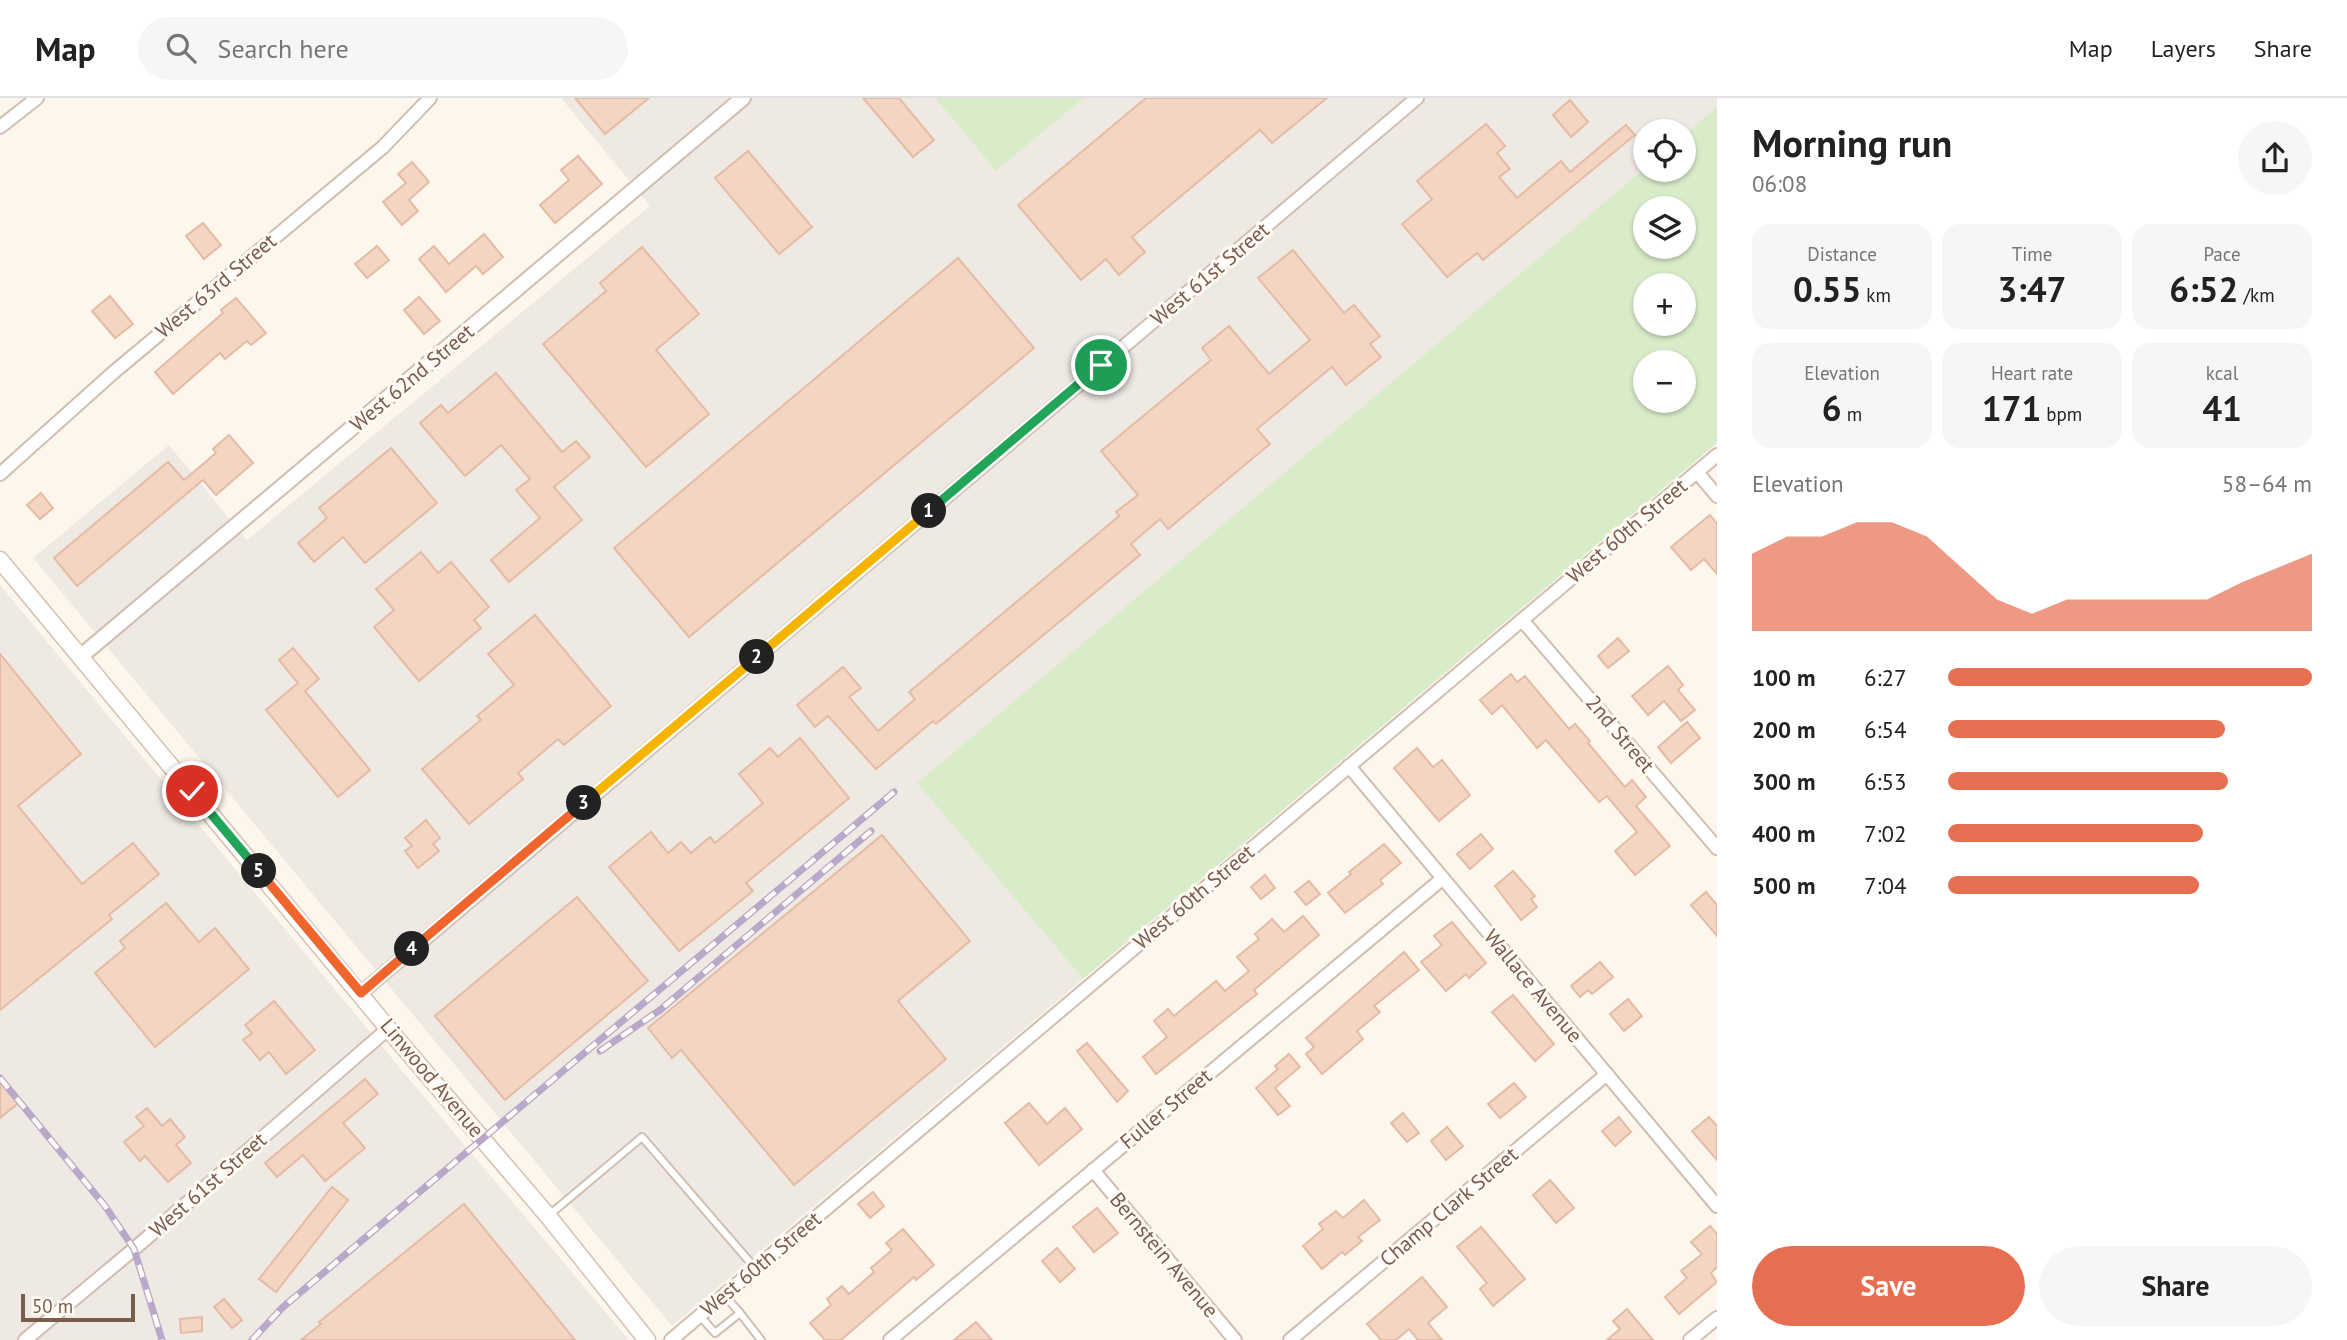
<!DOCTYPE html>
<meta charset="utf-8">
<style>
:root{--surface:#fff;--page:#f6f6f6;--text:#222;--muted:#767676;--line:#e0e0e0;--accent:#e76f51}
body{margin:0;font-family:"PT Sans",sans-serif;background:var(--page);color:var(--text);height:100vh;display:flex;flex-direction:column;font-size:26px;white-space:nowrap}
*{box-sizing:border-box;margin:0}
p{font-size:23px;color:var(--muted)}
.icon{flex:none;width:38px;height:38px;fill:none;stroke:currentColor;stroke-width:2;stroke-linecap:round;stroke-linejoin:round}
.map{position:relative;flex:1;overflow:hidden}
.drawer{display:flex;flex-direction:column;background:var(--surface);width:630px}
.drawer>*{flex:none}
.buttons{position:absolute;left:1633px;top:21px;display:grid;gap:14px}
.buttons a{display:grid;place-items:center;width:63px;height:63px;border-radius:50%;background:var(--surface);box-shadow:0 2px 5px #0004;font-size:35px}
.scale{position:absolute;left:21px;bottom:18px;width:114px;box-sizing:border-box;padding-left:7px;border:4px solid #7a5c4d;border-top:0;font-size:19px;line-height:24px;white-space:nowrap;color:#7a5c4d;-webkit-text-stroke:5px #fffaf3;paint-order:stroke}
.pin{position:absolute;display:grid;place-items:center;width:60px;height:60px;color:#fff;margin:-30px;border:4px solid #fff;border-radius:50%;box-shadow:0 2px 7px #0007}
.km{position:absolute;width:35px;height:35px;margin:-18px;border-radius:50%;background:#222;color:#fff;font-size:19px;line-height:35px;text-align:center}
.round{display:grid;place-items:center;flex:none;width:74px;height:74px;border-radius:37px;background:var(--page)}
.headline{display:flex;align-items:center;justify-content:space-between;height:119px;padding:0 35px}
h1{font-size:38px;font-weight:600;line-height:52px}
.stats{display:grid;grid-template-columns:repeat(3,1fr);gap:10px;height:119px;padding:7px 35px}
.stats div{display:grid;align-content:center;border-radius:18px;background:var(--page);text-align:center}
.stats b{font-size:35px;font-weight:600}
.stats small{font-size:19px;font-weight:400}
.stats p{font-size:19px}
.chart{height:196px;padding:14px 35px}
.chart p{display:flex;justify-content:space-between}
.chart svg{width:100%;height:126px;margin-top:7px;fill:var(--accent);opacity:.7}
.button{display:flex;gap:14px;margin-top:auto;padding:14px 35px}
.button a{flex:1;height:80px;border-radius:42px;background:var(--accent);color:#fff;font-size:28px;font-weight:600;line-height:80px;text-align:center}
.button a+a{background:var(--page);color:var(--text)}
ul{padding:0 35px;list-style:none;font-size:23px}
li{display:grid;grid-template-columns:112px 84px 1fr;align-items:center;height:52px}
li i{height:18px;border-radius:9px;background:var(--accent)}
header{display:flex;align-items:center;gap:42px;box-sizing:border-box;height:98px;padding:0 35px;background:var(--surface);border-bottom:2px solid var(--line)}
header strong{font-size:33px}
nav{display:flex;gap:38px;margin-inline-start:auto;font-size:24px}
.search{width:490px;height:63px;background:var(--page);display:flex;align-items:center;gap:18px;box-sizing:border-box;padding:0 24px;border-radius:38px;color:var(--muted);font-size:26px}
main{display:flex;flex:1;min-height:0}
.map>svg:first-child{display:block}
</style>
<header>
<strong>Map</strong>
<div class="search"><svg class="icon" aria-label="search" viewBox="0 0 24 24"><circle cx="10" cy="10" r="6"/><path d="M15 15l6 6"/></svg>Search here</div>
<nav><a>Map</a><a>Layers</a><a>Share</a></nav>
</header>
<main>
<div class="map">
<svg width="1717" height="1242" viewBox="0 0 1717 1242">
<rect width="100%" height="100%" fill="#fdf6ec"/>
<g fill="#efe9e4">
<polygon points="561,0 935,0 996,73 1084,0 1717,0 1717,9 1684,37 1684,33 1645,33 1645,70 917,685 1083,881 672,1228 33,460 169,347 247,442 650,108"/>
<polygon points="0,487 419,993 629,1242 0,1242"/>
</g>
<g fill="#d8ecc9" fill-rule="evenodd">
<polygon points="935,0 1084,0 996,73"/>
<path d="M 1717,9 L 1717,345 L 1083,881 L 917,685 L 1645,70 L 1645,72 L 1684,72 L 1684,37 ZM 1645,110 L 1684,110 L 1684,149 L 1645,149 ZM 1645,187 L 1684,187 L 1684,226 L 1645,226 ZM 1645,264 L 1684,264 L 1684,303 L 1645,303 Z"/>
</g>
<g fill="#f3d5c3" stroke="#e6bba3" stroke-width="2">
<polygon points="575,0 649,0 605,36"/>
<polygon points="863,0 899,0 934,42 913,59"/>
<polygon points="1146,0 1327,0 1272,45 1260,32 1132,139 1145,154 1119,177 1106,161 1081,182 1018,107"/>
<polygon points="1570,2 1588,24 1571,39 1553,17"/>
<polygon points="1486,26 1505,48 1497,55 1510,71 1499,79 1517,100 1561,63 1570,74 1626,27 1635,37 1483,162 1477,155 1447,179 1402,126 1432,101 1417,83"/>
<polygon points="748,53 812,129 779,156 715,80"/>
<polygon points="578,58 602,86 555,125 540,107 569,82 561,72"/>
<polygon points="412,64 429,84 409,102 418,113 402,127 383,104 406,85 398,76"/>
<polygon points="203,125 221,147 204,161 186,138"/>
<polygon points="484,136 503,159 483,176 476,168 446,194 419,161 434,148 449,166"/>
<polygon points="377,148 389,162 367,180 355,166"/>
<polygon points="642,149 699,216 656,252 709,316 646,369 543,246 606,193 600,185"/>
<polygon points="1293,152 1344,215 1354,207 1380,238 1370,246 1381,259 1346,287 1332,269 1257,331 1270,346 1168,431 1160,421 1131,446 1140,457 936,626 933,623 876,671 828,618 815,629 797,607 843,569 861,590 849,599 878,633 915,601 909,594 1119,418 1116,414 1138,397 1101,353 1211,262 1202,250 1229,228 1269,276 1310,242 1258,180"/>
<polygon points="958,160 1034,250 689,539 614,450"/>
<polygon points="110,198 133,226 115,240 92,213"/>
<polygon points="419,199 440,223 424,236 404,212"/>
<polygon points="236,200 266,235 251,247 247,243 225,261 220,255 173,296 155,274 223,215 221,212"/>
<polygon points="496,275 562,354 576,343 590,359 554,389 582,422 509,484 491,462 540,420 516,392 530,381 501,347 465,378 420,325 441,307 448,315"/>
<polygon points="229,337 253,365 216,397 203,382 77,488 54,460 168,364 184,382 216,355 213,351"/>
<polygon points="391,350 437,405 365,465 343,439 314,464 298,445 327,420 319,410"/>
<polygon points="41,395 53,410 40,421 27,407"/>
<polygon points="1710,417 1717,426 1717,476 1704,461 1691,472 1671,449"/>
<polygon points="421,454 438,475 451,464 489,509 474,522 481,530 419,583 374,529 394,512 376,491"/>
<polygon points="535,517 611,608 564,647 558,641 518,675 523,681 469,726 422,671 481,622 477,618 514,587 488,556"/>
<polygon points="1618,540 1629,553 1608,570 1598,558"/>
<polygon points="293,550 319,581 305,593 370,672 338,699 266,612 298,585 279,562"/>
<polygon points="0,556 81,656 18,708 82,786 133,745 159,776 109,817 112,821 0,912"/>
<polygon points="1668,568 1683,587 1678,592 1695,612 1681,623 1664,603 1648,617 1632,598"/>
<polygon points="1511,576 1517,584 1525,578 1569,631 1575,626 1590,643 1588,645 1625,689 1632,682 1646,699 1636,708 1670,748 1635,777 1615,753 1637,734 1607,698 1599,704 1546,642 1537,650 1502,607 1492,616 1480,602"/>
<polygon points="1687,624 1700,640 1671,665 1658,649"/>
<polygon points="800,640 849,700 746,785 753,793 679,853 609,769 651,734 668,755 681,744 691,755 710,739 715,745 763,705 739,676 770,650 778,659"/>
<polygon points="1417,650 1433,669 1442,662 1470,697 1439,723 1394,670"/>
<polygon points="426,722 440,740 433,746 439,753 418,770 405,753 412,748 405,740"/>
<polygon points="1481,736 1493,751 1470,771 1457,756"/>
<polygon points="882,737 970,843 898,903 946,961 794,1087 681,952 672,960 648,930"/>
<polygon points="1384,746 1401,765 1380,782 1383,786 1345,815 1328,795 1351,776 1349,774"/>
<polygon points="1513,773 1535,798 1531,801 1537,809 1521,822 1495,788"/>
<polygon points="1265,777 1275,790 1261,801 1251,789"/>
<polygon points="1309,783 1320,796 1306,807 1295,794"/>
<polygon points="1706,794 1717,807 1717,838 1691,807"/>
<polygon points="577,799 648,883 505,1002 435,918"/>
<polygon points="166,805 199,844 215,830 249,871 155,949 95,875 125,850 120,843"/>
<polygon points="1303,818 1319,837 1254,892 1257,896 1156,976 1143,959 1167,939 1154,923 1168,911 1174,918 1216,883 1225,893 1249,873 1237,859 1259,841 1255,836 1272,821 1284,834"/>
<polygon points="1452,824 1486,865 1469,880 1466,876 1446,893 1421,864 1442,847 1434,838"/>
<polygon points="1404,854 1419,872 1374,908 1380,914 1357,933 1363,941 1322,976 1306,956 1314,949 1306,940"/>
<polygon points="1600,864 1613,879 1592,896 1588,892 1580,899 1571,888"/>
<polygon points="1513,897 1554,946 1535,963 1492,914"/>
<polygon points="1628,901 1642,918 1624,933 1610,916"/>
<polygon points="274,903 315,952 286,976 269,954 260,962 243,942 252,935 245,927"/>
<polygon points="1087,945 1128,993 1117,1004 1077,953"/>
<polygon points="1289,956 1300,969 1275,990 1290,1008 1278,1017 1256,990 1278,971 1275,968"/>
<polygon points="0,978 21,1003 0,1020"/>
<polygon points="365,981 378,996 343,1025 365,1050 325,1083 303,1057 277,1079 265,1065"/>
<polygon points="1514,985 1526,999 1500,1020 1488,1006"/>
<polygon points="1029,1005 1047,1026 1065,1010 1082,1031 1039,1067 1005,1025"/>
<polygon points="147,1010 162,1028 170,1021 185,1039 176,1047 191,1065 168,1084 145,1058 140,1063 124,1044 144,1028 136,1019"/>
<polygon points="1403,1015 1419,1035 1407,1044 1391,1025"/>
<polygon points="1619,1019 1631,1034 1615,1048 1602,1033"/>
<polygon points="1709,1019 1717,1028 1717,1062 1692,1033"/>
<polygon points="1447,1029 1463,1048 1446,1062 1431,1043"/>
<polygon points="1550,1082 1574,1110 1556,1125 1533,1097"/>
<polygon points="332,1089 348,1102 276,1194 259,1181"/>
<polygon points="873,1094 884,1108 870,1120 858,1106"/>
<polygon points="1364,1102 1380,1122 1358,1139 1362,1143 1345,1157 1342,1154 1322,1171 1303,1148 1323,1131 1319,1126 1336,1113 1343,1120"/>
<polygon points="464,1106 575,1242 301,1242 321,1226 319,1224"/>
<polygon points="1097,1110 1118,1135 1094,1154 1073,1129"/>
<polygon points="1710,1128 1717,1136 1717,1169 1711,1175 1717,1184 1679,1216 1665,1199 1687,1180 1681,1173 1702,1156 1691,1144"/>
<polygon points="1481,1129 1525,1181 1493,1208 1480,1191 1487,1185 1457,1149"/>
<polygon points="903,1131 934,1167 916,1182 914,1179 841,1242 825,1242 810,1225 831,1207 827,1201 842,1188 849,1196 874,1174 871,1170 892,1152 886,1145"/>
<polygon points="1057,1150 1075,1171 1060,1184 1042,1163"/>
<polygon points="1422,1179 1447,1209 1428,1225 1442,1242 1418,1242 1409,1231 1396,1242 1381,1242 1367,1226"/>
<polygon points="224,1201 242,1222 232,1230 214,1209"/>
<polygon points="1627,1211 1653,1242 1607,1242 1620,1231 1613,1223"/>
<polygon points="202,1219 202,1233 181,1235 180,1221"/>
<polygon points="976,1224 992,1242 954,1242"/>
</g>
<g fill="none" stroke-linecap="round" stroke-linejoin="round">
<g stroke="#d1beb0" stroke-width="10">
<g id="service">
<polyline points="548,1118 642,1039 755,1170"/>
<polyline points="740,1215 761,1242"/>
<polyline points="700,1218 715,1235 740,1215 724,1197"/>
</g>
</g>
<g stroke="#d1beb0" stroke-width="16">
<g id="minor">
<polyline points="0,29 37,0"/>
<polyline points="1697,374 1717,398"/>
<polyline points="0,376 114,274 383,49 430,0"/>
<polyline points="1522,522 1717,750"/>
<polyline points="1349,668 1717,1108"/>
<polyline points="361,895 1417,0"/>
<polyline points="1093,1072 1235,1242"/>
<polyline points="25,1242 134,1151 389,930"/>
<polyline points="671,1242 1717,357"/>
<polyline points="890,1242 1442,781"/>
<polyline points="1290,1242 1607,976"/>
<polyline points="1690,1242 1717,1220"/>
</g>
</g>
<g stroke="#d1beb0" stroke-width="18">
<polyline id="tertiary" points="80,559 743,0"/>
</g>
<g stroke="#d6c0b0" stroke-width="19">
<polyline id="secondary" points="0,462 396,940 548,1118 647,1242"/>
</g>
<use href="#service" stroke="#fff" stroke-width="6"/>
<use href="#minor" stroke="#fff" stroke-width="12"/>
<use href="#tertiary" stroke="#fff" stroke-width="14"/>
<use href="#secondary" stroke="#fff" stroke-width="16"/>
<g stroke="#b9a8c9" stroke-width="7">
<g id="rail">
<polyline points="600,953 660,912 871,733"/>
<polyline points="0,980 105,1108 134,1151 162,1242"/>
<polyline points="252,1242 283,1209 894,694"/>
</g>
</g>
<use href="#rail" stroke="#fffaf3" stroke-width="4.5" stroke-dasharray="13" stroke-linecap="butt"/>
</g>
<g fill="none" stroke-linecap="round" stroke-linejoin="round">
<g stroke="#fff" stroke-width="14">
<polyline id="split-1" points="929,413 1101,267"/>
</g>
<g stroke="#fff" stroke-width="14">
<polyline id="split-2" points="757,559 929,413"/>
</g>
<g stroke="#fff" stroke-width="14">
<polyline id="split-3" points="584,705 757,559"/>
</g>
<g stroke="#fff" stroke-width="14">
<polyline id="split-4" points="412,851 584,705"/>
</g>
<g stroke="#fff" stroke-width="14">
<polyline id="split-5" points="259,773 361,895 412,851"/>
</g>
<g stroke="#fff" stroke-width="14">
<polyline id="split-6" points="192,693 259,773"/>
</g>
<use href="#split-1" stroke="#22a559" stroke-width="9"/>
<use href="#split-2" stroke="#f5b400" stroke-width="9"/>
<use href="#split-3" stroke="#f5b400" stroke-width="9"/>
<use href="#split-4" stroke="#f0652b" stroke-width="9"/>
<use href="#split-5" stroke="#f0652b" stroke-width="9"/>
<use href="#split-6" stroke="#22a559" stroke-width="9"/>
</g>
<g text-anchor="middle" stroke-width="6" stroke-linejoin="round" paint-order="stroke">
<g font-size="21" fill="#7a5c4d" stroke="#fffaf3">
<text transform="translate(1210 176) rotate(-40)" y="7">West 61st Street</text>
<text transform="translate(216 188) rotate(-40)" y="7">West 63rd Street</text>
<text transform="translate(412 280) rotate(-40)" y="7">West 62nd Street</text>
<text transform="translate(1627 433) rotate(-40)" y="7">West 60th Street</text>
<text transform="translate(1620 636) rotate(50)" y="7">2nd Street</text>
<text transform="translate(1194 799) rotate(-40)" y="7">West 60th Street</text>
<text transform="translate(1533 888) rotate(50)" y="7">Wallace Avenue</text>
<text transform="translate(432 980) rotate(50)" y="7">Linwood Avenue</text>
<text transform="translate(1166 1011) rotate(-40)" y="7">Fuller Street</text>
<text transform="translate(208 1087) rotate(-41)" y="7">West 61st Street</text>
<text transform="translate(1449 1109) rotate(-40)" y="7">Champ Clark Street</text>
<text transform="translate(1164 1157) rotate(50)" y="7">Bernstein Avenue</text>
<text transform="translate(761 1166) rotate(-40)" y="7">West 60th Street</text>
</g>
</g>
</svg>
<div class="buttons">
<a><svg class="icon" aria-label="locate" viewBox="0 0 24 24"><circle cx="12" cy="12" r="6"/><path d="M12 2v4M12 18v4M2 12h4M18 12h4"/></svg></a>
<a><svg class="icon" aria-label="layers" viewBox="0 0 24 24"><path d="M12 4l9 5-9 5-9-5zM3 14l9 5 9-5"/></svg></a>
<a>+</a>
<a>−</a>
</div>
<div class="scale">50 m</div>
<div class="pin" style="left:1101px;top:267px;background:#1e9e55"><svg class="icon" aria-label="arrive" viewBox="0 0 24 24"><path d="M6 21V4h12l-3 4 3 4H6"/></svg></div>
<div class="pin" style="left:192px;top:693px;background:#d93025"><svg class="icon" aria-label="check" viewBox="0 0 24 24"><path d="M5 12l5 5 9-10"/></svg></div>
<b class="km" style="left:929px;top:413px">1</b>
<b class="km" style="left:757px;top:559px">2</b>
<b class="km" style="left:584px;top:705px">3</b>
<b class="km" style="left:412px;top:851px">4</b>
<b class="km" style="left:259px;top:773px">5</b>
</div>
<section class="drawer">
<div class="headline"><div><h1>Morning run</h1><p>06:08</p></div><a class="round"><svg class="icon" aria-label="share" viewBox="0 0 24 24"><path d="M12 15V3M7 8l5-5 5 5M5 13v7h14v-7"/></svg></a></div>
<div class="stats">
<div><p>Distance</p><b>0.55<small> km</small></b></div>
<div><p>Time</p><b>3:47</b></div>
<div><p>Pace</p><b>6:52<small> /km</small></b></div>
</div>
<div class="stats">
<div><p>Elevation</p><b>6<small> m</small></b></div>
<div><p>Heart rate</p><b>171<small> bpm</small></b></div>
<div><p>kcal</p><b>41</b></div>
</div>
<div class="chart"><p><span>Elevation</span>58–64 m</p>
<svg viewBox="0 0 160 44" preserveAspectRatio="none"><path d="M0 44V17L10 11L20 11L30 6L40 6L50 11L60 22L70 33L80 38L90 33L100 33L110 33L120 33L130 33L140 27L150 22L160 17V44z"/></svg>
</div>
<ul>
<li><b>100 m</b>6:27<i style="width:100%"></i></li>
<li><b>200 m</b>6:54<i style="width:76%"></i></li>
<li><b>300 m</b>6:53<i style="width:77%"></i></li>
<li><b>400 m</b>7:02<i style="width:70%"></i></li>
<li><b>500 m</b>7:04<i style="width:69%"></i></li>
</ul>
<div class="button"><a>Save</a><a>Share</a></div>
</section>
</main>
